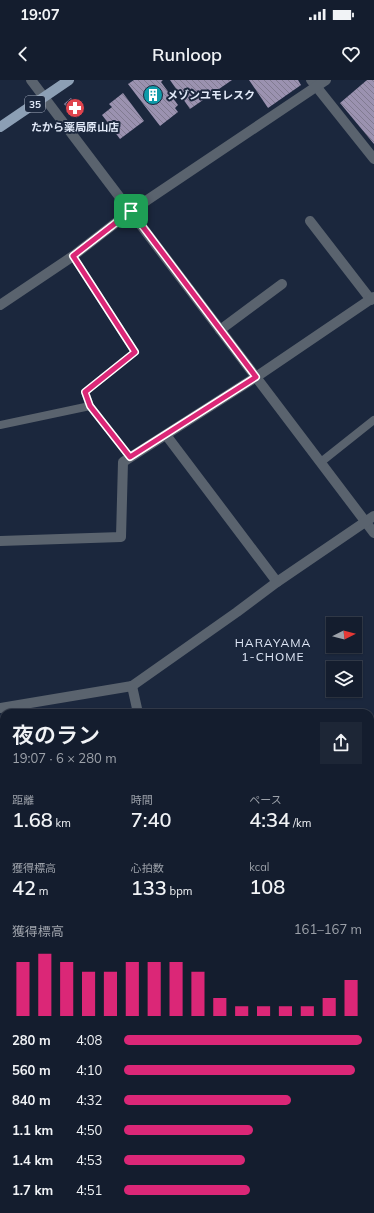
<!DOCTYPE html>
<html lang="ja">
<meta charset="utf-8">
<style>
:root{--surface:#141d2e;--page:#1d2636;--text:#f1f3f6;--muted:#9da2aa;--line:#333b4a;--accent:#db2777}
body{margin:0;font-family:Mulish,"Noto Sans JP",sans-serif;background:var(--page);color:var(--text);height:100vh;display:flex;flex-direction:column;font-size:15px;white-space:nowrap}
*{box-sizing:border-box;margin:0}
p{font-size:13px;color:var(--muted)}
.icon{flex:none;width:22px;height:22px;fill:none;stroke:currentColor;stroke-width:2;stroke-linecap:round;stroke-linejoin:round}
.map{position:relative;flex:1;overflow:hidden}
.panel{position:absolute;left:0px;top:629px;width:374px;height:504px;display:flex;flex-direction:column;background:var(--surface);border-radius:12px 12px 0 0;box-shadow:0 1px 3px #0004,0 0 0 1px var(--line)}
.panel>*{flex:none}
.needle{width:26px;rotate:84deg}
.buttons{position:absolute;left:326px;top:537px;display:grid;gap:8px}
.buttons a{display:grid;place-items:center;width:36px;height:36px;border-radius:0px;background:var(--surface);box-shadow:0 1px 3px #0004,0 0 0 1px var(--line);font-size:20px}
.pin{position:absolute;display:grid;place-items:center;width:34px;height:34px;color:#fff;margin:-17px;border-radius:8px;box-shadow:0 2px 6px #0006}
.round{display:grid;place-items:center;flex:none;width:42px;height:42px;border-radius:0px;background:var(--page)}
.headline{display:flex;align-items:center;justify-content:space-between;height:68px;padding:0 12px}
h1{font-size:22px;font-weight:600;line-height:30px}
.metrics{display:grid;grid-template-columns:repeat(3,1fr);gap:6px;height:68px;padding:4px 12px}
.metrics div{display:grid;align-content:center}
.metrics b{font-size:20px;font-weight:600}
.metrics small{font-size:11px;font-weight:400}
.metrics p{font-size:11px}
.chart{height:112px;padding:8px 12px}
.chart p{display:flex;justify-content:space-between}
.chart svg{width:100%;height:72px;margin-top:4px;stroke:var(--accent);stroke-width:6}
ul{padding:0 12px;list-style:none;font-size:13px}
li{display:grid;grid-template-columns:64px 48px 1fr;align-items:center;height:30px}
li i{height:10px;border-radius:5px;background:var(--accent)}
.status{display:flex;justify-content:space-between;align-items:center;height:28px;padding:0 20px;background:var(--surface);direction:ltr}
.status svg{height:11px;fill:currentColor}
header{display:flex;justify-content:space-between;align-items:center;height:52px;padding:0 12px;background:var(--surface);font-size:18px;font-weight:600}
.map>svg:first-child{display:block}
</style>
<div class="status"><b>19:07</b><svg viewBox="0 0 49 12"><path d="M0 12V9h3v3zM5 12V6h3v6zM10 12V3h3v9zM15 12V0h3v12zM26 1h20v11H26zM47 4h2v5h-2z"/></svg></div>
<header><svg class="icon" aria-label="back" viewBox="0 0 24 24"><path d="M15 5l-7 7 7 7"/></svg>Runloop<svg class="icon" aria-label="heart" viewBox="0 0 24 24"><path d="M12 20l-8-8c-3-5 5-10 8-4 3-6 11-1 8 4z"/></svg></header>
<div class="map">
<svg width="374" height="1133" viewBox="0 0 374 1133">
<defs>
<pattern id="building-back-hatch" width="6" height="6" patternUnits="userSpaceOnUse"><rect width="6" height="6" fill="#9b92b0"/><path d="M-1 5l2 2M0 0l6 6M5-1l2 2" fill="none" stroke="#817b91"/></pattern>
</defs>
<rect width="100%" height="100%" fill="#1b273d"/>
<g fill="url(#building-back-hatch)">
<polygon points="134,0 163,0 161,2 178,25 175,28 178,32 160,46 128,4"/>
<polygon points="170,0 232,0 190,29"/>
<polygon points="249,0 298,0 301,5 268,28"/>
<polygon points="367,0 374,0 374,64 340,23"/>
<polygon points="123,13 144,41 120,59 102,35 112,27 109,24"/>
<polygon points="71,18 83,32 76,38 64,24"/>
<polygon points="374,1085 374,1122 373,1123 370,1120 370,1090"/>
</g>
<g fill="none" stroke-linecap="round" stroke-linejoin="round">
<g stroke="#5a636e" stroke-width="8">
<polyline points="73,176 135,272 85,312 90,326 130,377"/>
<polyline points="0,345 90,326"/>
<polyline points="321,382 374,340"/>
</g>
<g stroke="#5a636e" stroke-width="10">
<polyline points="31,0 374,453"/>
<polyline points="311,0 374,79"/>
<polyline points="310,141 371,220"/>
<polyline points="0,225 73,176 131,131 326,0"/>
<polyline points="220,250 282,204"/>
<polyline points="166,355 277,502"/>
<polyline points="0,461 121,457 123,382 256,297 374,217"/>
<polyline points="132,606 138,633"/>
<polyline points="0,628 132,606 237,532 277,502 374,436"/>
<polyline points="0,670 4,694"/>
<polyline points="370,676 374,673"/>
<polyline points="370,687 374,691"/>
<polyline points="370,783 374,775"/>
<polyline points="370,837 374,839"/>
<polyline points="0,855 4,844"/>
<polyline points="370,911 374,913"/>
<polyline points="370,987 374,989"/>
<polyline points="0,1030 4,1031"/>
<polyline points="363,1129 368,1133"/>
<polyline points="182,1133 184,1129"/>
<polyline points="338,1133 340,1129"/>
</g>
<polyline stroke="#8c9fb5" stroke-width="10" points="0,47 69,0"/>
</g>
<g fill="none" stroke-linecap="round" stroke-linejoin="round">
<g stroke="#fff" stroke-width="8">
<polygon id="route" points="131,131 256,297 130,377 90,326 85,312 135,272 73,176"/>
</g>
<use href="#route" stroke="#db2777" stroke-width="5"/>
</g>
<defs>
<g id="building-disc" transform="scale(1)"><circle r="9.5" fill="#0f9aa8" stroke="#1b273d"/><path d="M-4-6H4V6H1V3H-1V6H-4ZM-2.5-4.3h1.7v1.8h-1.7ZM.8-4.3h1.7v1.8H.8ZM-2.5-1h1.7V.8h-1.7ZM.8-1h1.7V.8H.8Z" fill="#fff"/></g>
<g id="pharmacy-disc" transform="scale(1)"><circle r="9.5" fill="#e0444e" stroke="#1b273d"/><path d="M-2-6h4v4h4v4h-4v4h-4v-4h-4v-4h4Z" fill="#fff"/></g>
</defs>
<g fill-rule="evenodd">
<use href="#building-disc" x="153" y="15"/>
<use href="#pharmacy-disc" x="75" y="28"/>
</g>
<g text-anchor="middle" stroke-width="4" stroke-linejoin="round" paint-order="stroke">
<rect fill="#1b273d" stroke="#a5aebf" stroke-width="1" x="25" y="16" width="20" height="16" rx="3"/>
<g font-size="10" font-weight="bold" fill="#e0e8f7">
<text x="35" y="28">35</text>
</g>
<g font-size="11" font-weight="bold" fill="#e0e8f7" stroke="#1b273d" text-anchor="start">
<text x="167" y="19">メゾンユモレスク</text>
<text x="75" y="51" text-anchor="middle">たから薬局原山店</text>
</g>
<g font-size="12" letter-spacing="1" fill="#e0e8f7" stroke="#1b273d">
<text x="273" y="567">HARAYAMA<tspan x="273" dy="14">1-CHOME</tspan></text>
</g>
</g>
</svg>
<div class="buttons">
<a><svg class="needle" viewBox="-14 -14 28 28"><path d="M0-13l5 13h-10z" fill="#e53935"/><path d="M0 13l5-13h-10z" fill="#9da2aa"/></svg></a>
<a><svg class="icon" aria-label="layers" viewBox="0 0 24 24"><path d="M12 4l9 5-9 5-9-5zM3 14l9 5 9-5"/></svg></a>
</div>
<div class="pin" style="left:131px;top:131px;background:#1e9e55"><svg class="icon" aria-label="arrive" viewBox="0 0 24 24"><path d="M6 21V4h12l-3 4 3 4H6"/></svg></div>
<section class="panel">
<div class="headline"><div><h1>夜のラン</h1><p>19:07 · 6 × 280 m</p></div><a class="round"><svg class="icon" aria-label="share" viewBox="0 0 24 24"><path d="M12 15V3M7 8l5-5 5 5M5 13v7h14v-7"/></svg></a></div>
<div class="metrics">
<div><p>距離</p><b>1.68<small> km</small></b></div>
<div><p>時間</p><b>7:40</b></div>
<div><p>ペース</p><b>4:34<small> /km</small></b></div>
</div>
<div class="metrics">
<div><p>獲得標高</p><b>42<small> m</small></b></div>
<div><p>心拍数</p><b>133<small> bpm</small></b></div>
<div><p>kcal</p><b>108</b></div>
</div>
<div class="chart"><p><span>獲得標高</span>161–167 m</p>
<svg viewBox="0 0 160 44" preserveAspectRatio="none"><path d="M5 44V11M15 44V6M25 44V11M35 44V17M45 44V17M55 44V11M65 44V11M75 44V11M85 44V17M95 44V33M105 44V38M115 44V38M125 44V38M135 44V38M145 44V33M155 44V22"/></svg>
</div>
<ul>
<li><b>280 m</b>4:08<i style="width:100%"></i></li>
<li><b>560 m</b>4:10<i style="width:97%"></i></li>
<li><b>840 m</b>4:32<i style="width:70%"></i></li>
<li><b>1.1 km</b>4:50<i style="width:54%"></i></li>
<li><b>1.4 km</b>4:53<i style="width:51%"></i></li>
<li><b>1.7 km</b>4:51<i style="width:53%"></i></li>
</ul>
</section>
</div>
